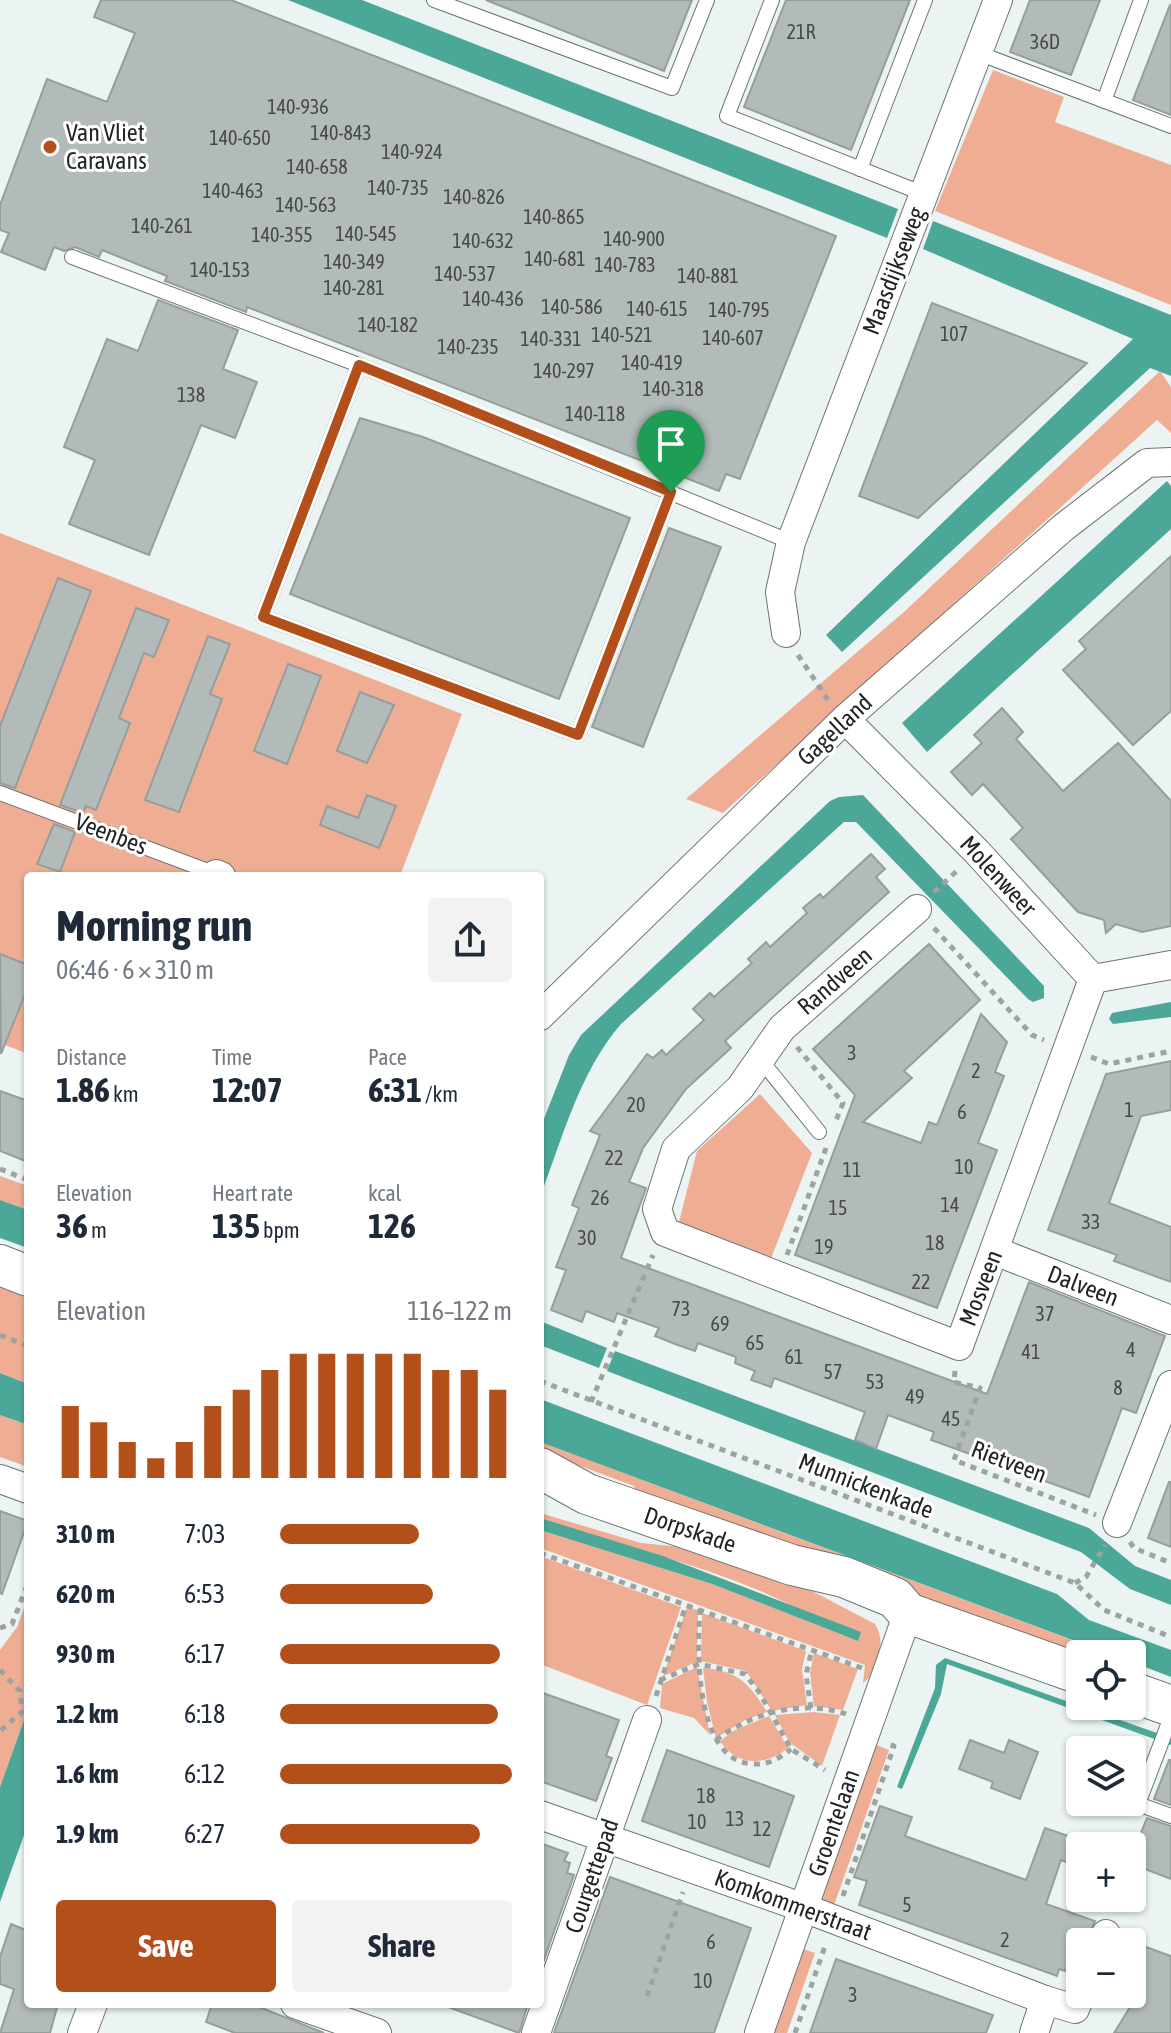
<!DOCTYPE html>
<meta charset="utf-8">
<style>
:root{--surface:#fff;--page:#f2f2f3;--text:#1f2937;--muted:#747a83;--accent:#b24f1a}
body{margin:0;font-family:"Asap Condensed",sans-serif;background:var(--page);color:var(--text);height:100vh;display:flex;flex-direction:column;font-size:30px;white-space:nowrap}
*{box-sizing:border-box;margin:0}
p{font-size:26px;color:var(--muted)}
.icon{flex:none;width:44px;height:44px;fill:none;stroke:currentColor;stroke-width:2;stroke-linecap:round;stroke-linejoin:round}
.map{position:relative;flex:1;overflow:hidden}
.side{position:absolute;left:24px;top:872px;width:520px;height:1136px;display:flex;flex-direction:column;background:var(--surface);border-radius:8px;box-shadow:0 2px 6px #0004}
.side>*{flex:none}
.buttons{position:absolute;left:1066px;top:1640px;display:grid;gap:16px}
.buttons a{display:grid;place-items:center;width:80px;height:80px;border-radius:8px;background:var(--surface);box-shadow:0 2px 6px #0004;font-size:40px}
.pin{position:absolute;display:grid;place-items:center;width:68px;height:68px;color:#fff;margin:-82px -34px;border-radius:50% 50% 50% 0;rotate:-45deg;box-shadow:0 0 8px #0007}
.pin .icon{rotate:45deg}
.round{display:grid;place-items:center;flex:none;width:84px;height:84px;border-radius:8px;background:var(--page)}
.headline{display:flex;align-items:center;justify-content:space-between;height:136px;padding:0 32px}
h1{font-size:44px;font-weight:700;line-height:60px}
.figures{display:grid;grid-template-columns:repeat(3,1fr);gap:12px;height:136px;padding:8px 32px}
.figures div{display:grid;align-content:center}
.figures b{font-size:34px;font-weight:700}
.figures small{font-size:22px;font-weight:400}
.figures p{font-size:22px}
.chart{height:224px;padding:16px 32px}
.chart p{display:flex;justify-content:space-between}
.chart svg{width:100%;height:144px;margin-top:8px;stroke:var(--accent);stroke-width:6}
.cta{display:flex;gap:16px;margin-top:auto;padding:16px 32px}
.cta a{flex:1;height:92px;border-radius:8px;background:var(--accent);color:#fff;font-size:32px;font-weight:700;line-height:92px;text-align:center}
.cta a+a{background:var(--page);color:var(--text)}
ul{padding:0 32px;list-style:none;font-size:26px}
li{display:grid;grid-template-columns:128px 96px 1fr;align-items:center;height:60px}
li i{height:20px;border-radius:10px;background:var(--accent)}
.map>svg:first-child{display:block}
</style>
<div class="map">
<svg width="1171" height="2033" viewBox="0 0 1171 2033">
<rect width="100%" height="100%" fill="#ebf4f2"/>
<g fill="#efae93">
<polygon points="993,70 1064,97 1055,122 1171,165 1171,305 935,211"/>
<polygon points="1160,371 1171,387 1171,433 1157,420 723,813 686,799 905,611"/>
<polygon points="0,533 462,714 400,876 243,876 203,861 197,876 28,876 28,1054 0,1043"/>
<polygon points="760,1094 812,1153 770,1261 678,1226 697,1151"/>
<polygon points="0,1176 28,1186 28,1210 0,1200"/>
<polygon points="0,1282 28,1293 28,1384 0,1373"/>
<polygon points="0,1415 28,1425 28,1467 0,1457"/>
<polygon points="540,1442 1109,1654 1080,1656 635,1490 634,1486 540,1451"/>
<path d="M 540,1513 L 641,1543 L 711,1550 L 795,1582 L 875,1624 C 886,1640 880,1672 863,1683 L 865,1665 L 540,1548 L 540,1530 L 712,1584 L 858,1641 C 825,1624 792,1604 758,1590 C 687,1560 612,1544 540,1518 Z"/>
<polygon points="540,1556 681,1607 647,1705 540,1664"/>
<polygon points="28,1597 28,1709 0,1787 0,1650 17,1627"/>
<polygon points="687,1607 698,1610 697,1662 663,1676"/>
<polygon points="702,1613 806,1651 802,1669 807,1705 772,1711 746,1671 701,1661"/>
<polygon points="814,1653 858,1669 843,1710 814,1706 810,1673"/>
<polygon points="697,1667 710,1735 694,1718 660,1708 662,1684"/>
<path d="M 703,1668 C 737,1670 750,1684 767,1712 L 745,1720 L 716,1738 L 707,1702 Z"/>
<polygon points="814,1712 840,1715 822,1766 789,1742 775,1715"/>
<path d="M 769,1716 L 788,1748 C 766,1766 737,1767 720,1741 L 735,1730 Z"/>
<polygon points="872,1743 889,1750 833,1908 824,1904 818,1889"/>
<polygon points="798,1947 815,1953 787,2033 768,2033"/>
</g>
<g fill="#4ba899">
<polygon points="288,0 362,0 898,209 887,238"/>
<polygon points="933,221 1171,315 1171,376 1150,368 842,652 826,635 1133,339 923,249"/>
<polygon points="1167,481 1171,486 1171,529 927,752 902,723"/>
<path d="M 863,795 L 1044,986 L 1044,998 L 1033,1002 L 1028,999 L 856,822 L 844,822 L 621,1024 C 579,1073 563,1137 540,1197 L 540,1129 L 569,1055 L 581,1035 L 830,801 L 839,797 Z"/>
<polygon points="1171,1002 1171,1017 1113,1024 1109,1019 1112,1013"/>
<polygon points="0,1200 28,1210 28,1248 0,1238"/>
<polygon points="540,1321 607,1348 599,1368 540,1345"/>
<polygon points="615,1351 1089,1528 1135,1566 1171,1580 1171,1605 1130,1589 1081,1552 607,1371"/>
<polygon points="0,1373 28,1384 28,1425 0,1415"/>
<polygon points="540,1399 1057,1594 1089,1620 1171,1650 1171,1677 1132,1662 1132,1654 1110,1654 540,1442"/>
<polygon points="540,1518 663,1556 861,1632 858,1641 712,1584 540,1530"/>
<polygon points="945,1658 1171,1738 1171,1745 947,1664 941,1694 902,1789 897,1787 935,1688 936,1665"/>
<polygon points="28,1709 28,1824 0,1902 0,1787"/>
</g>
<g fill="#b2bbb9" stroke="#959e9c" stroke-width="2">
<polygon points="101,0 231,0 836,236 740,479 726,474 719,491 247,307 246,312 165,281 167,276 102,250 99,257 75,247 64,251 54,247 45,270 1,252 9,233 0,230 0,205 47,79 107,102 135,33 94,17"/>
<polygon points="486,0 692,0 664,71"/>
<polygon points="786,0 910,0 851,150 744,107"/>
<polygon points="1030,0 1100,0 1071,75 1010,52"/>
<polygon points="1170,5 1171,6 1171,115 1133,100"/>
<polygon points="158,300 238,330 223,369 257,382 235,438 201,425 149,555 69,524 95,460 64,447 107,339 138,351"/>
<polygon points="932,303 1087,363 918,518 859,496"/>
<polygon points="360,418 423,437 630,518 559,699 290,594"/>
<polygon points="669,528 721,547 643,747 592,727"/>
<polygon points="1171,556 1171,711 1133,745 1063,670 1086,649 1079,641"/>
<polygon points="58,578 91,591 15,788 0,783 0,726"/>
<polygon points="136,608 169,620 154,657 144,653 119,718 130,723 96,810 86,806 83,813 60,805"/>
<polygon points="208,636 230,644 210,694 222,699 179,812 145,800"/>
<polygon points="288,664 321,676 287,764 254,751"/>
<polygon points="360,692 394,705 367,763 337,751"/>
<polygon points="1002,708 1023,732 1016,739 1063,791 1118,743 1171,801 1171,926 1142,932 1116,924 1106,933 1104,920 1078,912 1011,839 1023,828 983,784 972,795 951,772 982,743 974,735"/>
<polygon points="367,795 396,806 379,848 320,825 327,806 358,818"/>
<polygon points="54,824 75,832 60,872 37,864"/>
<polygon points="871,854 885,869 876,877 889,892 725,1041 731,1048 686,1089 643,1148 629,1182 646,1188 621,1258 987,1394 1029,1282 1165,1336 1136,1413 1122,1408 1089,1497 931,1440 934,1432 888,1415 876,1449 855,1440 865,1412 774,1378 771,1387 751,1380 755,1371 735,1363 736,1357 698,1343 695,1351 675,1344 655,1336 659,1328 617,1313 614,1322 586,1311 582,1322 551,1310 566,1270 556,1267 579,1208 572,1205 600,1135 590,1131 647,1054 653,1058 662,1050 666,1055 704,1020 693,1009 710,993 714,997 752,963 748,959 766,942 770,947 807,913 803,908 820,894 823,898"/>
<polygon points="929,944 980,1000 904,1071 912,1078 863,1122 921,1143 929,1122 937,1125 981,1014 1007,1042 995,1072 1004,1076 978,1143 997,1150 937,1308 795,1255 855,1095 813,1049"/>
<polygon points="0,954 28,965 28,987 1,1054"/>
<polygon points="1171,1061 1171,1110 1141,1116 1109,1203 1171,1227 1171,1282 1114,1261 1117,1255 1048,1230 1106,1074"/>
<polygon points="0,1091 28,1101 28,1162 0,1151"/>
<polygon points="1169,1482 1171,1482 1171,1547 1148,1538"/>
<polygon points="0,1511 28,1521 2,1594 0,1593"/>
<polygon points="540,1692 619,1720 606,1756 612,1758 596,1801 540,1781"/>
<polygon points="970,1740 1004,1753 1009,1740 1038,1752 1020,1799 991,1788 993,1782 959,1769"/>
<polygon points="667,1750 794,1796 769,1867 642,1821"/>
<polygon points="1169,1760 1171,1760 1171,1805 1154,1799"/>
<polygon points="880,1806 912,1817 905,1836 1026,1880 1045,1828 1080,1840 1080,1867 1061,1860 1046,1904 1095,1921 1086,1942 1080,1942 1080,1954 1073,1966 1068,1964 1065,1971 1059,1969 1057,1976 859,1905 867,1881 854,1877"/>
<polygon points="1147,1818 1171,1826 1171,1879 1132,1864 1132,1854"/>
<polygon points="540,1843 568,1853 564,1861 570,1863 567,1873 574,1875 540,1971"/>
<polygon points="610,1877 751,1928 714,2033 554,2033"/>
<polygon points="11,1924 28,1931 28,2004 58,2004 50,2033 0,2033 14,1989 0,1984 0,1957"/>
<polygon points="1132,1942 1171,1956 1171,2033 1114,2033 1132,2004"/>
<polygon points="836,1959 993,2015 986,2033 810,2033"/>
<polygon points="212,2004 252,2004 324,2033 235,2033 206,2022"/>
<polygon points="440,2004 528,2004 519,2033"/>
</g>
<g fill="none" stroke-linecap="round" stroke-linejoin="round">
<g stroke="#6d7573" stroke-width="16">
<g id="lane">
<polyline points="434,0 672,88 707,0"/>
<polyline points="772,0 727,116 924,194"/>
<polyline points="978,53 1171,126"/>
<polyline points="1104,101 1141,0"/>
<polyline points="860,169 925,0"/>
<polyline points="72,257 359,365"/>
<polyline points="671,492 578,735 263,617 359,365 791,542"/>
<polyline points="0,793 216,874"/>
<polyline points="760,1059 819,1132"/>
<polyline points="1171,1717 1138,1804 1171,1816"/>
</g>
</g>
<g stroke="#6d7573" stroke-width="30">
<g id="street">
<polyline points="786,633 780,592 791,542 998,0"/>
<polyline points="845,719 977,852 1093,979 1171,965"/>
<polyline points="216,874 221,876"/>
<polyline points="917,909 782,1028 740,1088 676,1149 657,1209 665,1232 959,1346 1093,979"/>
<polyline points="540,1016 845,719 1064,527 1147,463 1171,462"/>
<polyline points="995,1251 1171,1320"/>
<polyline points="0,1479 28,1489"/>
<polyline points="1117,1523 1171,1385"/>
<polyline points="540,1815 804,1908 1045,2000"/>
<polyline points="1103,1942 1106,1934"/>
<polyline points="295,2004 377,2033"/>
<polyline points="82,2033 93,2004"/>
<polyline points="536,2033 647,1720"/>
<polyline points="759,2033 908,1613"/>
<polyline points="1034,2033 1045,2000 1075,2009 1081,1994"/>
</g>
</g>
<g stroke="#6d7573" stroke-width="42">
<g id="secondary">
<polyline points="0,1265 28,1276"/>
<polyline points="540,1468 587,1494 792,1565 844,1577 895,1598 908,1613 1080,1674"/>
<polyline points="1132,1692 1171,1706"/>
</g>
</g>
<g stroke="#9da3a2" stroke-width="5" stroke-dasharray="6 6" stroke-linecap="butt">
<polyline points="798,655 828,700"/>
<polyline points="934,892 959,869"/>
<polyline points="934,928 1032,1035 1044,1040"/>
<polyline points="797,1047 843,1103 835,1123"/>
<polyline points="1091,1057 1109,1064 1171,1051"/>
<polyline points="0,1169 28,1180"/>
<polyline points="787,1255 826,1148"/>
<polyline points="0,1335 28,1346"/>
<polyline points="955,1371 954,1382 980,1388 954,1460 1096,1515"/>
<polyline points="540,1381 1075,1583 1104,1610 1171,1637"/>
<polyline points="591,1402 653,1255"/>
<polyline points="1130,1542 1134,1548 1171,1563"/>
<polyline points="540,1553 862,1668"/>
<polyline points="1075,1583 1086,1577 1105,1545"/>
<path d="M 700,1609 C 697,1649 694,1760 752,1764 C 768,1765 779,1759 791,1749"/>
<polyline points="0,1628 12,1624 28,1583"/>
<polyline points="0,1670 20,1691 22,1712 0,1731"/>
<polyline points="660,1680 699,1664 745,1674 759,1692 791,1749 825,1770"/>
<polyline points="656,1696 686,1605"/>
<polyline points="811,1708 806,1675 812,1649"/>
<path d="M 716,1740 C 752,1713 801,1699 846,1714"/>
<polyline points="843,1896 894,1746 887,1744"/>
<polyline points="647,1996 683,1892"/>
<polyline points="795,2033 826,1943"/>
</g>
<use href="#lane" stroke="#fff" stroke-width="14"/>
<use href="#street" stroke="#fff" stroke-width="28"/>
<use href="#secondary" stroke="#fff" stroke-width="40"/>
</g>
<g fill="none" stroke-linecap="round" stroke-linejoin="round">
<g stroke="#fff" stroke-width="16">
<polygon id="route" points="359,365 671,492 578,735 263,617"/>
</g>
<use href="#route" stroke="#b24f1a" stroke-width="10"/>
</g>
<circle fill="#b24f1a" stroke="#fff" stroke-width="3" cx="50" cy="147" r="8"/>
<g text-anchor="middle" stroke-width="6" stroke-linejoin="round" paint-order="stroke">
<g font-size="20" fill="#464a49">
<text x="801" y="39">21R</text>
<text x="1045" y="49">36D</text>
<text x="298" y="114">140-936</text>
<text x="341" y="140">140-843</text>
<text x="240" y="145">140-650</text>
<text x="412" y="159">140-924</text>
<text x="317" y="174">140-658</text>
<text x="398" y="195">140-735</text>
<text x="233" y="198">140-463</text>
<text x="474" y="204">140-826</text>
<text x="306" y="212">140-563</text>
<text x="554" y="224">140-865</text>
<text x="162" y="233">140-261</text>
<text x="366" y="241">140-545</text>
<text x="282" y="242">140-355</text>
<text x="634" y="246">140-900</text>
<text x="483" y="248">140-632</text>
<text x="555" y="266">140-681</text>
<text x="354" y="269">140-349</text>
<text x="625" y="272">140-783</text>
<text x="220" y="277">140-153</text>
<text x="465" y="281">140-537</text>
<text x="708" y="283">140-881</text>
<text x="354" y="295">140-281</text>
<text x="493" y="306">140-436</text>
<text x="572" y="314">140-586</text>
<text x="657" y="316">140-615</text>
<text x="739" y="317">140-795</text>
<text x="388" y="332">140-182</text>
<text x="954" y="341">107</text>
<text x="622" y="342">140-521</text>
<text x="733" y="345">140-607</text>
<text x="551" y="346">140-331</text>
<text x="468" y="354">140-235</text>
<text x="652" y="370">140-419</text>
<text x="564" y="378">140-297</text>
<text x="673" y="396">140-318</text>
<text x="191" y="402">138</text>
<text x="595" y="421">140-118</text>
<text x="852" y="1060">3</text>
<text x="976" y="1078">2</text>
<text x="636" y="1112">20</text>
<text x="1129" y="1117">1</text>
<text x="962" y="1119">6</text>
<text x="614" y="1165">22</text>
<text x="964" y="1174">10</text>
<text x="852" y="1177">11</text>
<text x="600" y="1205">26</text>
<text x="950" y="1212">14</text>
<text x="838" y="1215">15</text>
<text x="1091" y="1229">33</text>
<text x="587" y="1245">30</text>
<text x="935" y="1250">18</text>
<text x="824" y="1254">19</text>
<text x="921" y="1289">22</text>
<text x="681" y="1316">73</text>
<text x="1045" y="1321">37</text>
<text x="720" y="1331">69</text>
<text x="755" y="1350">65</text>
<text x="1131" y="1357">4</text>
<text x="1031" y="1359">41</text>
<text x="794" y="1364">61</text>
<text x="833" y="1379">57</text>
<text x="875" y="1389">53</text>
<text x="1118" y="1395">8</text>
<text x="915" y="1404">49</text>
<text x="951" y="1426">45</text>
<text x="706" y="1803">18</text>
<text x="735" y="1826">13</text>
<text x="697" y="1829">10</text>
<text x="762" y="1836">12</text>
<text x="907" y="1912">5</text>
<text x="1005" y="1947">2</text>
<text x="711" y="1949">6</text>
<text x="703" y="1988">10</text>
<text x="853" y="2002">3</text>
</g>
<g font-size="24" fill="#222524" stroke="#fff" text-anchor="start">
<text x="66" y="141">Van Vliet<tspan x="66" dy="28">Caravans</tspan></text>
</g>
<g font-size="24" fill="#222524" stroke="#fff">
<text transform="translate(894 271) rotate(-69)" y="8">Maasdijkseweg</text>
<text transform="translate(835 730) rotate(-43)" y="8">Gagelland</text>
<text transform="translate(111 834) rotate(21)" y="8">Veenbes</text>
<text transform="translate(998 876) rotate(47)" y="8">Molenweer</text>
<text transform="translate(835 981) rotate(-41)" y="8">Randveen</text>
<text transform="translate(1083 1286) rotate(21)" y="8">Dalveen</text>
<text transform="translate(981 1288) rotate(-69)" y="8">Mosveen</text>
<text transform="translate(1009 1462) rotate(21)" y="8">Rietveen</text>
<text transform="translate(866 1486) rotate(21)" y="8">Munnickenkade</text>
<text transform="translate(690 1530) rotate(19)" y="8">Dorpskade</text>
<text transform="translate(834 1823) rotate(-71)" y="8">Groentelaan</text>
<text transform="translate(592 1876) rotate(-71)" y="8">Courgettepad</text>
<text transform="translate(793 1905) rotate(20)" y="8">Komkommerstraat</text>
</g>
</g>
</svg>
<div class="buttons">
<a><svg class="icon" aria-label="locate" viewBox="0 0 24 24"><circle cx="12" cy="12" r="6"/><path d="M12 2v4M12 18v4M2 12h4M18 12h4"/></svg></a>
<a><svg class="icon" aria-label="layers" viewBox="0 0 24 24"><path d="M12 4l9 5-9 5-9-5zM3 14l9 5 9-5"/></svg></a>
<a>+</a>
<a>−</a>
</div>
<div class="pin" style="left:671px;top:492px;background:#1e9e55"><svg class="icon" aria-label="arrive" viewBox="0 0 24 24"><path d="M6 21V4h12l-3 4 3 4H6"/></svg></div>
<section class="side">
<div class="headline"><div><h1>Morning run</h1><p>06:46 · 6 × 310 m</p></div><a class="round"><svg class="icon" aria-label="share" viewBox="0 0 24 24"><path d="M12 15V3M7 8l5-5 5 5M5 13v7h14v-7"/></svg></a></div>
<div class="figures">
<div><p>Distance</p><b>1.86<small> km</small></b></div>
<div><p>Time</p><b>12:07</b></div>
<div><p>Pace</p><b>6:31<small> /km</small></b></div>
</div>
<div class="figures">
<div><p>Elevation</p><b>36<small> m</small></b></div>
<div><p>Heart rate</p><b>135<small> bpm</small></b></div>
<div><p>kcal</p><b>126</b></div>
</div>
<div class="chart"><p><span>Elevation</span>116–122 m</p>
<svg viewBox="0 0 160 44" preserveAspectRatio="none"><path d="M5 44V22M15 44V27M25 44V33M35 44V38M45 44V33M55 44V22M65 44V17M75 44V11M85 44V6M95 44V6M105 44V6M115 44V6M125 44V6M135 44V11M145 44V11M155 44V17"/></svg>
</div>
<ul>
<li><b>310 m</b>7:03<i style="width:60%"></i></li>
<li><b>620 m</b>6:53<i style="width:66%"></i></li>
<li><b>930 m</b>6:17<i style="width:95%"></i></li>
<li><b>1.2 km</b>6:18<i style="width:94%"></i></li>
<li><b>1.6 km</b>6:12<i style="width:100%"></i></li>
<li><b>1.9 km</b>6:27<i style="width:86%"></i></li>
</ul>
<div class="cta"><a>Save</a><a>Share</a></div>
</section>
</div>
